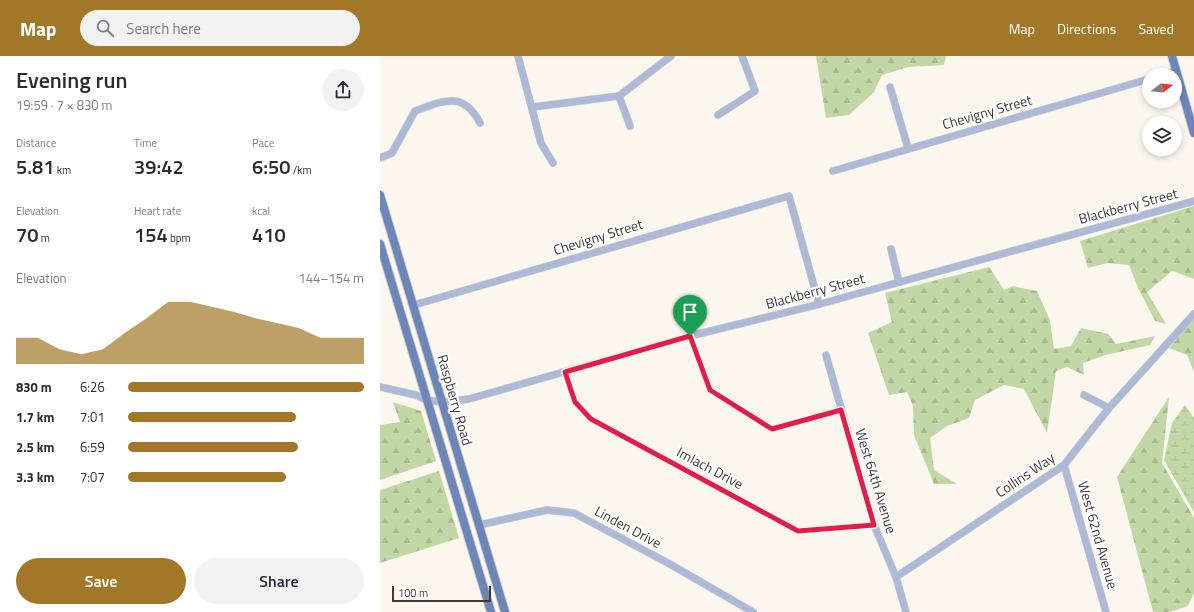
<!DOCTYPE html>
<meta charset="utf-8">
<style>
:root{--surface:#fff;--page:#f2f2f3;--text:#2b2b33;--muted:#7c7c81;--accent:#a37728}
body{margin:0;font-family:"Titillium Web",sans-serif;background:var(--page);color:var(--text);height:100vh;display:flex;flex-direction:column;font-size:15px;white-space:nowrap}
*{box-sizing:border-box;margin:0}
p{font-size:13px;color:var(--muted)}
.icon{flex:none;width:22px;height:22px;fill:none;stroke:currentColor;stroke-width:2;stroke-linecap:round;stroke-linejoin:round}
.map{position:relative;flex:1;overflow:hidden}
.side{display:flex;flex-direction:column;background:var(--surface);width:380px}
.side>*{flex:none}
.needle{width:26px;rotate:74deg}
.controls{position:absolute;left:762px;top:12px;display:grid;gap:8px}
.controls a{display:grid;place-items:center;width:40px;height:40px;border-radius:50%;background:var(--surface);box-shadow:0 2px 6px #0003;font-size:20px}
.scale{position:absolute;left:12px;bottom:10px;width:99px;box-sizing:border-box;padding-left:4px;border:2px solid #3c3b38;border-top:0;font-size:11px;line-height:14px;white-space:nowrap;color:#3c3b38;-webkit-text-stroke:3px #fff;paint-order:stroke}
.pin{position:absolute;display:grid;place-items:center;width:34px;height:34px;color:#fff;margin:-41px -17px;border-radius:50% 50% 50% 0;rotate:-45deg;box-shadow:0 0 4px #0007}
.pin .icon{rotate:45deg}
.round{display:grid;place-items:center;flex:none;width:42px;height:42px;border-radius:21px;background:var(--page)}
.summary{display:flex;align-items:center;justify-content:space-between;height:68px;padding:0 16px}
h1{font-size:22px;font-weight:600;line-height:30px}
.stats{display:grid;grid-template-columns:repeat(3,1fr);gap:6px;height:68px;padding:4px 16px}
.stats div{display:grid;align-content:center}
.stats b{font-size:20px;font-weight:600}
.stats small{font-size:11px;font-weight:400}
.stats p{font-size:11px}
.chart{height:112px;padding:8px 16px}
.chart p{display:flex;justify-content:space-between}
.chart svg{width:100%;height:72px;margin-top:4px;fill:var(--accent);opacity:.7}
.action{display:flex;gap:8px;margin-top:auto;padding:8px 16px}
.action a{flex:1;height:46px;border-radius:24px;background:var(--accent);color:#fff;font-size:16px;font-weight:600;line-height:46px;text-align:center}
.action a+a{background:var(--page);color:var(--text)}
ul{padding:0 16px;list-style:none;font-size:13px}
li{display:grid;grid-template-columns:64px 48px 1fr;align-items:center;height:30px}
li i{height:10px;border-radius:5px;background:var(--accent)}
header{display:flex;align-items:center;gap:24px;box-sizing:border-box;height:56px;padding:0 20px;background:var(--accent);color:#fff}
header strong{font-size:19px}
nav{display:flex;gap:22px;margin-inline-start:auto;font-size:14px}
.search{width:280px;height:36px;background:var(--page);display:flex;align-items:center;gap:10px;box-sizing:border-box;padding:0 14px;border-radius:22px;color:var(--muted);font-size:15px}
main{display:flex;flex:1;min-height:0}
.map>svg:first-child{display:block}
</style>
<header>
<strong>Map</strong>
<div class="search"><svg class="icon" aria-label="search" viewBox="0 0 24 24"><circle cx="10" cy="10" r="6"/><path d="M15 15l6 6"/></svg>Search here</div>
<nav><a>Map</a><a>Directions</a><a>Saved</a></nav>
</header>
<main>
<section class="side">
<div class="summary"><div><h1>Evening run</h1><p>19:59 · 7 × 830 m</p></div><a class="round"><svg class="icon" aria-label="share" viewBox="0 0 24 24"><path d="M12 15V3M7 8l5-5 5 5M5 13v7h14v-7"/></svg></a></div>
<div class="stats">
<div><p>Distance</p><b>5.81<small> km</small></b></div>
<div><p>Time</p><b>39:42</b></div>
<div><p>Pace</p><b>6:50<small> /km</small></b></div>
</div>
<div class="stats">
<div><p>Elevation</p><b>70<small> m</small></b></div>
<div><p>Heart rate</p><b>154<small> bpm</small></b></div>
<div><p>kcal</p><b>410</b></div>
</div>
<div class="chart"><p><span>Elevation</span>144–154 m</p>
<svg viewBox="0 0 160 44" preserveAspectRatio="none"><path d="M0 44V28L10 28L20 35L30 38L40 35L50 25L60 16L70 6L80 6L90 9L100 12L110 16L120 19L130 22L140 28L150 28L160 28V44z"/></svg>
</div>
<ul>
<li><b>830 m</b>6:26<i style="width:100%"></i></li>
<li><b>1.7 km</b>7:01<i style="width:71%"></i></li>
<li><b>2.5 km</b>6:59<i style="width:72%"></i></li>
<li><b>3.3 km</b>7:07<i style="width:67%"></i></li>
</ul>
<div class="action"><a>Save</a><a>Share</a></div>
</section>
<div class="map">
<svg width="814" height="556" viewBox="0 0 814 556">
<defs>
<pattern id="forest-firs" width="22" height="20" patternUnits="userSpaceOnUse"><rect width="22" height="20" fill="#c2d7a6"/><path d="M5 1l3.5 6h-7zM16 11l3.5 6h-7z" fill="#a8b990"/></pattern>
<pattern id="wetland-marsh" width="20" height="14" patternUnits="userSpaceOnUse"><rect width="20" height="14" fill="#c2d7a6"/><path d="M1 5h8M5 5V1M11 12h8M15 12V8" fill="none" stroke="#a8b990"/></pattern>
</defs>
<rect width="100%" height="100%" fill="#fbf7ef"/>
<g fill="url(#forest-firs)">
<polygon points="436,0 566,0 564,9 528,11 502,19 494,36 469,59 446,62"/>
<polygon points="814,150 814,223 792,215 767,236 786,268 775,265 758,232 749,209 727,207 708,212 700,185"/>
<polygon points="609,211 624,234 633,230 657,235 670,264 674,293 691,290 701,272 728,278 736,288 775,280 770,289 726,299 703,307 704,319 687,311 676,315 667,377 644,333 624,329 595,344 589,362 567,370 550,382 554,414 577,428 554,428 534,379 533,350 527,336 509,339 488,277 512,266 505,237"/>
<polygon points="814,263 814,316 807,299 789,292"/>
<polygon points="789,341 782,407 814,462 814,537 808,550 790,556 773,556 737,421"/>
<polygon points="13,346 41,355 56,405 0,424 0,369 20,366"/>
<polygon points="59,415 79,482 0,507 0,434"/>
</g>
<polygon fill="url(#wetland-marsh)" points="805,349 814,362 814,456 784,404 792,367"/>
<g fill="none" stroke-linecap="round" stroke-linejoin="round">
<g stroke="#d5d1ca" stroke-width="8">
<g id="minor">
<polyline points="138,0 161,87 173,107"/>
<polyline points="783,19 796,15"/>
<polyline points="510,31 528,92"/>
<polyline points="239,40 250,70"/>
<polyline points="153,51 239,40 291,0"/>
<polyline points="338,59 375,35 362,0"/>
<path d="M 0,102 L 12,97 L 35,55 C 63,45 83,34 100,67"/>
<polyline points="453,115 769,23"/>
<polyline points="511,193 519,226"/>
<polyline points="34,249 409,140 439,248"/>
<polyline points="310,280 330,334 392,373 461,354"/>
<polyline points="446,299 494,469 516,521 526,556"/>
<polyline points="185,316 195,346 211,363 418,475 494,469"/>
<polyline points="0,331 36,339 46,344 62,346 89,343 310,280 440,248 814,145"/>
<polyline points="704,339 729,352"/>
<polyline points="684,409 726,556"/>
<polyline points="99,469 167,454 194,457 288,507 373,556"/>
<polyline points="516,521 684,409 729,352 814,258"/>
</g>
</g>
<g stroke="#d5d1ca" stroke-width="10">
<g id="major">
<polyline points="792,0 814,77"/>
<polyline points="0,139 125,556"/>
<polyline points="0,188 111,556"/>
</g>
</g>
<use href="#minor" stroke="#acbad7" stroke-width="7"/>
<use href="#major" stroke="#6d86b8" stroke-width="8"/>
</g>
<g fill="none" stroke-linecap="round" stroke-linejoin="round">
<g stroke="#fff" stroke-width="8">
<polygon id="route" points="310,280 330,334 392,373 461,354 494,469 418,475 211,363 195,346 185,316"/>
</g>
<use href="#route" stroke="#e11d48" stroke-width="5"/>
</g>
<g text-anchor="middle" stroke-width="4" stroke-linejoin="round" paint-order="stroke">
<g font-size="14" fill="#3c3b38" stroke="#fff">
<text transform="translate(607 56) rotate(-16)" y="5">Chevigny Street</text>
<text transform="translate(748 150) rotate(-15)" y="5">Blackberry Street</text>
<text transform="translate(218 181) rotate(-17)" y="5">Chevigny Street</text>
<text transform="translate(435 235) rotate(-15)" y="5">Blackberry Street</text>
<text transform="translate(75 344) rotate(74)" y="5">Raspberry Road</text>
<text transform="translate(330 412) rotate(28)" y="5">Imlach Drive</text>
<text transform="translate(645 419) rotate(-34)" y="5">Collins Way</text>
<text transform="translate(496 425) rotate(73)" y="5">West 64th Avenue</text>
<text transform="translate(248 471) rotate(28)" y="5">Linden Drive</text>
<text transform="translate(718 479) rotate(74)" y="5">West 62nd Avenue</text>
</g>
</g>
</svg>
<div class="controls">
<a><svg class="needle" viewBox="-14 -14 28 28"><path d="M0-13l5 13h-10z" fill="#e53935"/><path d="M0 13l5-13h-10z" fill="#7c7c81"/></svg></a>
<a><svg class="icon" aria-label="layers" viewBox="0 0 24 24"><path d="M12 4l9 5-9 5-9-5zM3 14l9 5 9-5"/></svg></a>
</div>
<div class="scale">100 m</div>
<div class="pin" style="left:310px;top:280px;background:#1e9e55"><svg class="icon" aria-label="arrive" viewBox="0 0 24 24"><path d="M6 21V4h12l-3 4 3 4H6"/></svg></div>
</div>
</main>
